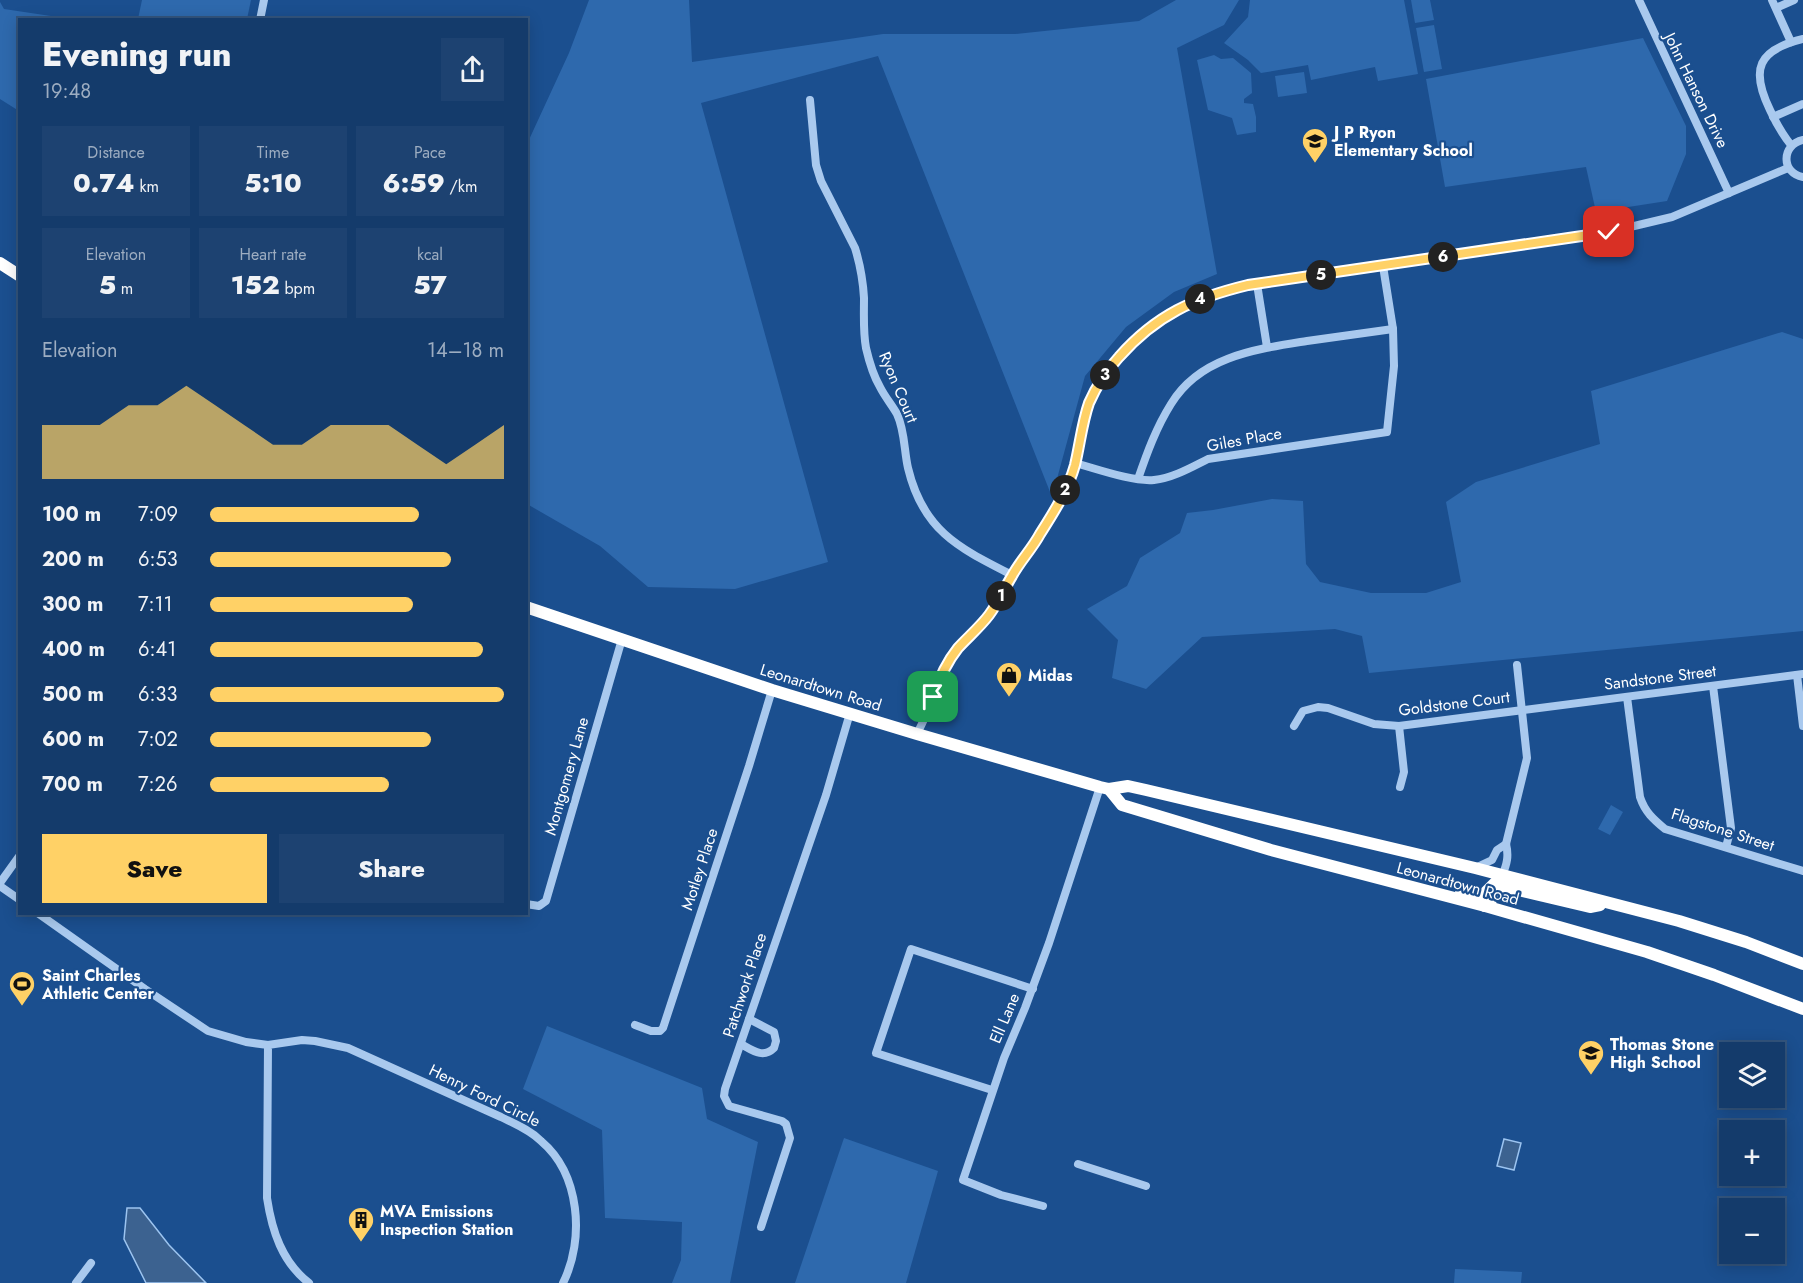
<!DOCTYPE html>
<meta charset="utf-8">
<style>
:root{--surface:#143b6b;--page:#1d4271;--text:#f1f3f6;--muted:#9dadc1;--line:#33557e;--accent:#ffd166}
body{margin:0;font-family:Jost,sans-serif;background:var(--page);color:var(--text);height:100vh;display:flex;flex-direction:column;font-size:22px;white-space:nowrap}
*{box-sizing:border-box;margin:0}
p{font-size:20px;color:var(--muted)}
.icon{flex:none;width:33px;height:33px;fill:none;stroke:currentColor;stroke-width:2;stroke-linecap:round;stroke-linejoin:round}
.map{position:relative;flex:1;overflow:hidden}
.panel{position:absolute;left:18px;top:18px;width:510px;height:897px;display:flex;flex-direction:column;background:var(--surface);border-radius:0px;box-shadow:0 3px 15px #0003,0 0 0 2px var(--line)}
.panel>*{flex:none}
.buttons{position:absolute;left:1719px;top:1042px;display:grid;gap:12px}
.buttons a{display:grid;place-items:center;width:66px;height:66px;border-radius:0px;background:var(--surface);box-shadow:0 3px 15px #0003,0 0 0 2px var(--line);font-size:30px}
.pin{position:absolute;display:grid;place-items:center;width:51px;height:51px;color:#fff;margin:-26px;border-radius:12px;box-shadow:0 3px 9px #0006}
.km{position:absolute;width:30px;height:30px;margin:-15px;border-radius:50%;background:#222;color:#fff;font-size:16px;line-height:30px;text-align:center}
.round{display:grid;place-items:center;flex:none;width:63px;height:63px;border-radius:0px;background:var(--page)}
.overview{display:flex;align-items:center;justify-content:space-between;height:102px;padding:0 24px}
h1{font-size:33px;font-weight:800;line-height:45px}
.metrics{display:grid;grid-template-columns:repeat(3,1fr);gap:9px;height:102px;padding:6px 24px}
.metrics div{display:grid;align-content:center;border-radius:0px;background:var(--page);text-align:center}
.metrics b{font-size:26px;font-weight:800}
.metrics small{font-size:16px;font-weight:400}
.metrics p{font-size:16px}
.chart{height:168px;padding:12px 24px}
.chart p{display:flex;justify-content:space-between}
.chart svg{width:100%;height:108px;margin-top:6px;fill:var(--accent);opacity:.7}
.action{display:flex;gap:12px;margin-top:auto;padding:12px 24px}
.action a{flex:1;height:69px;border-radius:0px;background:var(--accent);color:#111;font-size:24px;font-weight:800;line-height:69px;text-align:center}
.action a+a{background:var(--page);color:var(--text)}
ul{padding:0 24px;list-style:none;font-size:20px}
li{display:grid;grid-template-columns:96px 72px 1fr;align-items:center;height:45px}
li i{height:15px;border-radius:8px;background:var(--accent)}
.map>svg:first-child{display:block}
</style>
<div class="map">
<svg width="1803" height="1283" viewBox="0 0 1803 1283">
<rect width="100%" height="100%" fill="#1b4f8f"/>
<g fill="#2e69ad">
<polygon points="142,0 251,0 247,19 138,19"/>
<polygon points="589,0 689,0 692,62 883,34 1015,34 1139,21 1176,0 1239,0 1224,25 1177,48 1217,274 1174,292 1126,327 1085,376 1052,497 878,56 701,103 828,562 735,589 648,587 600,546 527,504 527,144 569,53"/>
<polygon points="1250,0 1404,0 1418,74 1378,81 1375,67 1311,80 1308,65 1261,73 1248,60 1224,43 1248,17"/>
<polygon points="1411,0 1430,0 1434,20 1415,23"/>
<polygon points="0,2 4,9 71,19 20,20 19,111 0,99"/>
<polygon points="1434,25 1442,69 1424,72 1416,28"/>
<polygon points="1643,38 1686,126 1686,154 1667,201 1596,212 1586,167 1445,187 1426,79"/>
<polygon points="1214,55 1221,59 1233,58 1251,73 1252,93 1244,99 1244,103 1253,104 1256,117 1256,132 1237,135 1232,118 1208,110 1197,60"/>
<polygon points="1304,72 1307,93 1278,97 1275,76"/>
<polygon points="1782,332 1803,339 1803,631 1369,673 1362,636 1335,629 1202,637 1146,689 1112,678 1118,640 1087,609 1127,586 1140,558 1180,533 1187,513 1213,510 1272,499 1303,501 1306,564 1320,582 1371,593 1426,593 1461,582 1446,502 1476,482 1600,444 1591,391"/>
<polygon points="1611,805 1623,812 1610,835 1598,829"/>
<polygon points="547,1026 702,1088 707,1119 758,1142 730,1283 672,1283 681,1260 682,1222 605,1218 602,1130 523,1089"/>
<polygon points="844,1138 938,1171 906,1283 795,1283"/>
<polygon points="1455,1269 1522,1272 1521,1283 1454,1283"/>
</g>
<g fill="#3c6290" stroke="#9cc4f0" stroke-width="1.5">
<polygon points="1504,1139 1521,1143 1514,1170 1497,1166"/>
<polygon points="127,1208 140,1208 169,1245 206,1283 146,1283 124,1239"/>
</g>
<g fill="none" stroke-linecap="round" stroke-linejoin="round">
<g stroke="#a9c9ee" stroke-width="8">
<polyline points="1639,0 1729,193"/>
<polyline points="1772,0 1791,42"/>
<polyline points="1776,8 1794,0"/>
<polyline points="260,20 264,0"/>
<path d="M 810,100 L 816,165 L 821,181 L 855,248 C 860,264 863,281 864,298 C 864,315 863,332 866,348 C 869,361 873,375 880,387 C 885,397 892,405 897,414 C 905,431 904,451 908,468 C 923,531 959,548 1012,575"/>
<polyline points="1773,117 1803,104"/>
<path d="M 1803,140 C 1781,145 1781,173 1803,177"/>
<path d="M 1791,145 C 1782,134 1776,123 1770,110 C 1750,69 1758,50 1803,39"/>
<polyline points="1257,284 1267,347"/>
<path d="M 1075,463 C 1097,469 1133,482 1154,480 C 1173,478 1192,467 1208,459 L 1387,432 L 1394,366 L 1393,329 L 1383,266"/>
<path d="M 1138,479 C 1147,453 1156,428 1171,404 C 1200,356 1257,349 1307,341 C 1336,337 1364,333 1393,329"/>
<polyline points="1797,675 1803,726"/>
<polyline points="1713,686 1731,828 1726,847"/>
<path d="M 1627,697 L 1640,797 C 1645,812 1653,819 1665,829 L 1803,871"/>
<polyline points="1294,726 1303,711 1318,707 1328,708 1374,724 1399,726 1803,674"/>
<polyline points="1399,726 1404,772 1400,787"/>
<path d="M 917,734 C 923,722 929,709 933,697 C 937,686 940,676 945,667 C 957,647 975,633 989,615 C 998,603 1004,589 1012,575 C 1020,561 1032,548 1040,534 C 1054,512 1068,490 1075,465 C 1080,444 1082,423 1089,403 C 1095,386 1108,370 1119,357 C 1156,315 1194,298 1248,285 L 1609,232 L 1672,217 L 1788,168"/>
<polyline points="1475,868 1492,860 1497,850 1506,844"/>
<path d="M 1502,876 C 1507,864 1509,856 1506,844 L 1527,758 L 1517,665"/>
<polyline points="0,883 20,855"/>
<polyline points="0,886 20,900"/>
<polyline points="526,904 539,906 546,901 622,639"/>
<polyline points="39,914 145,989 208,1031 246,1042 268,1045"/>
<polyline points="635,1025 651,1031 660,1031 663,1028 749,766 772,690"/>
<path d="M 741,1044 C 752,1050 763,1059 774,1048 L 776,1041 L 774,1032 L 749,1019"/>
<polyline points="992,1090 876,1053 911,949 1033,989"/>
<polyline points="1078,1164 1146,1186"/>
<polyline points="1043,1206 1001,1195 963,1180 1004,1058 1025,1008 1049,943 1100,787"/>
<polyline points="761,1227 790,1138 786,1124 782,1121 729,1106 724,1096 725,1089 826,795 850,713"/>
<polyline points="76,1283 91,1263"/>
<path d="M 309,1283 C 282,1262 272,1231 267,1198 L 268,1045 L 302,1040 L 315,1041 L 348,1048 L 501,1117 C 515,1124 530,1130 541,1141 C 580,1174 585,1239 563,1283"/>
</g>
<g stroke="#fff" stroke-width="12">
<polyline points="0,263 20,276"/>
<polyline points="526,607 772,690 917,734 1100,787 1109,789 1128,786 1146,790 1475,868 1679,921 1746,942 1803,964"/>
<polyline points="1109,789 1122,805 1271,850 1485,906 1647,952 1714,975 1803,1009"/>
<polyline points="1461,893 1472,896 1483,895 1502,876"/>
<polyline points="1485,906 1499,891 1506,887 1590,907 1600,905"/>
</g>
</g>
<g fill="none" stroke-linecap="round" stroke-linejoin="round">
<g stroke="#fff" stroke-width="12">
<path id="route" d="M 933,697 C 939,679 946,663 958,648 C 968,637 980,627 989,615 C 998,603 1004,589 1012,576 C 1020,561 1032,549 1040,534 C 1054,512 1068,490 1075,465 C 1080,444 1082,423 1089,403 C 1096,387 1107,370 1119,357 C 1156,315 1194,298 1248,285 L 1609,232"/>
</g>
<use href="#route" stroke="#ffd166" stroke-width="8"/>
</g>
<defs>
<g id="school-pin" transform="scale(1.35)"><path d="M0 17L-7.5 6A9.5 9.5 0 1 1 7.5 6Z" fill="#ffd166" stroke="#1b4f8f"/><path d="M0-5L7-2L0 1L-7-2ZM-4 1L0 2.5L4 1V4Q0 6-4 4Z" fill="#111"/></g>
<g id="shop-pin" transform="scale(1.35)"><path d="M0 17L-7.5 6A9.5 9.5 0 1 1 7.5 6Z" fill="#ffd166" stroke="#1b4f8f"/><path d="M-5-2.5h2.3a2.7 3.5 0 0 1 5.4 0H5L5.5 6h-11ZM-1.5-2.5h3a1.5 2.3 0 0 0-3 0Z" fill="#111"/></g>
<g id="stadium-pin" transform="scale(1.35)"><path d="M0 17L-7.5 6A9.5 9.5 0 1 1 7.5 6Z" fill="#ffd166" stroke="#1b4f8f"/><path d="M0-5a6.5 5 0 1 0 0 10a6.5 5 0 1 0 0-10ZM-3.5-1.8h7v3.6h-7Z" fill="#111"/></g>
<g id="building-pin" transform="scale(1.35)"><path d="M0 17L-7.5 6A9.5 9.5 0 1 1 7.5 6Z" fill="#ffd166" stroke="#1b4f8f"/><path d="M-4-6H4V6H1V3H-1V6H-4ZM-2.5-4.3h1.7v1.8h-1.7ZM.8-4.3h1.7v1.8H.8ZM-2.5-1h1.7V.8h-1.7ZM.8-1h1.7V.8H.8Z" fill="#111"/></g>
</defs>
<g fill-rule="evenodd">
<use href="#school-pin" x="1315" y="141"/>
<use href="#shop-pin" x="1009" y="675"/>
<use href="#stadium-pin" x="22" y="984"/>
<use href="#school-pin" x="1591" y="1053"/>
<use href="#building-pin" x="361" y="1220"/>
</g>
<g text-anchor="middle" stroke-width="4.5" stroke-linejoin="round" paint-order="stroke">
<g font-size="16" fill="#fff" stroke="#1b4f8f">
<text transform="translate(1697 90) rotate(64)" y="6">John Hanson Drive</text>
<text transform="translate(899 387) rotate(67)" y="6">Ryon Court</text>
<text transform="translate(1244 439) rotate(-10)" y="6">Giles Place</text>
<text transform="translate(1660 677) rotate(-7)" y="6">Sandstone Street</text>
<text transform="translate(821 687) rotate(17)" y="6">Leonardtown Road</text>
<text transform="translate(1454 703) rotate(-7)" y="6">Goldstone Court</text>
<text transform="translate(566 776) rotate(-74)" y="6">Montgomery Lane</text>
<text transform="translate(1723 829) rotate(18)" y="6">Flagstone Street</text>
<text transform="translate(699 869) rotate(-72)" y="6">Motley Place</text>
<text transform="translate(1458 883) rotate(15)" y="6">Leonardtown Road</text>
<text transform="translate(744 985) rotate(-72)" y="6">Patchwork Place</text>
<text transform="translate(1004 1018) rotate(-67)" y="6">Ell Lane</text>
<text transform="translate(485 1095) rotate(26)" y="6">Henry Ford Circle</text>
</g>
<g font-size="16" font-weight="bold" fill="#fff" stroke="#1b4f8f" text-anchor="start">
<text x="1334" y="138">J P Ryon<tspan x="1334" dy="18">Elementary School</tspan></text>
<text x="1028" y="681">Midas</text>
<text x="42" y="981">Saint Charles<tspan x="42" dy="18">Athletic Center</tspan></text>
<text x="1610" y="1050">Thomas Stone<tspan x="1610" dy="18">High School</tspan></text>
<text x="380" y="1217">MVA Emissions<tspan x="380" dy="18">Inspection Station</tspan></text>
</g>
</g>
</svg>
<div class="buttons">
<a><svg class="icon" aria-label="layers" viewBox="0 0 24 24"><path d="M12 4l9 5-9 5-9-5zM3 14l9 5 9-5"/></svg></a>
<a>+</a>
<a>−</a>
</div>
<div class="pin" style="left:933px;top:697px;background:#1e9e55"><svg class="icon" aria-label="arrive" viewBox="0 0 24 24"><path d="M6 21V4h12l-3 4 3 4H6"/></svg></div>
<div class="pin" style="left:1609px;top:232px;background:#d93025"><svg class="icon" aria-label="check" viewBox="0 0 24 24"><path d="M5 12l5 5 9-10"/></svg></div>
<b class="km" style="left:1001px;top:596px">1</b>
<b class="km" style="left:1065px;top:490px">2</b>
<b class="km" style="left:1105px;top:375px">3</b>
<b class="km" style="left:1200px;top:299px">4</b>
<b class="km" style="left:1321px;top:275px">5</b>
<b class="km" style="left:1443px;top:257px">6</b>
<section class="panel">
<div class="overview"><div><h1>Evening run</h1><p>19:48</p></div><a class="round"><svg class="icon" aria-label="share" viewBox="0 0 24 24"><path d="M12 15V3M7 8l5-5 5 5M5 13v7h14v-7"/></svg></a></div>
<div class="metrics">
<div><p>Distance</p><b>0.74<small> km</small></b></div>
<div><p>Time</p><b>5:10</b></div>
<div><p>Pace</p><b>6:59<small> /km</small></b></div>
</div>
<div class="metrics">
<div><p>Elevation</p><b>5<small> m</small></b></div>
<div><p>Heart rate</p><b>152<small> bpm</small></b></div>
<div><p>kcal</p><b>57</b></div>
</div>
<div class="chart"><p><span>Elevation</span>14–18 m</p>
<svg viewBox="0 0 160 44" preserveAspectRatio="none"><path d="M0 44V22L10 22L20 22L30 14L40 14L50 6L60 14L70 22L80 30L90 30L100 22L110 22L120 22L130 30L140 38L150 30L160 22V44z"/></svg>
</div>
<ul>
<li><b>100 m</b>7:09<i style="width:71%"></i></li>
<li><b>200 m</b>6:53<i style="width:82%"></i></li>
<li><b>300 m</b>7:11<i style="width:69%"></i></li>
<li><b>400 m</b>6:41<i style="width:93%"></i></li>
<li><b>500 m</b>6:33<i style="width:100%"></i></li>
<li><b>600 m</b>7:02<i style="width:75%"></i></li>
<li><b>700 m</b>7:26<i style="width:61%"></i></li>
</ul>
<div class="action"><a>Save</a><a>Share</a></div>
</section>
</div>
